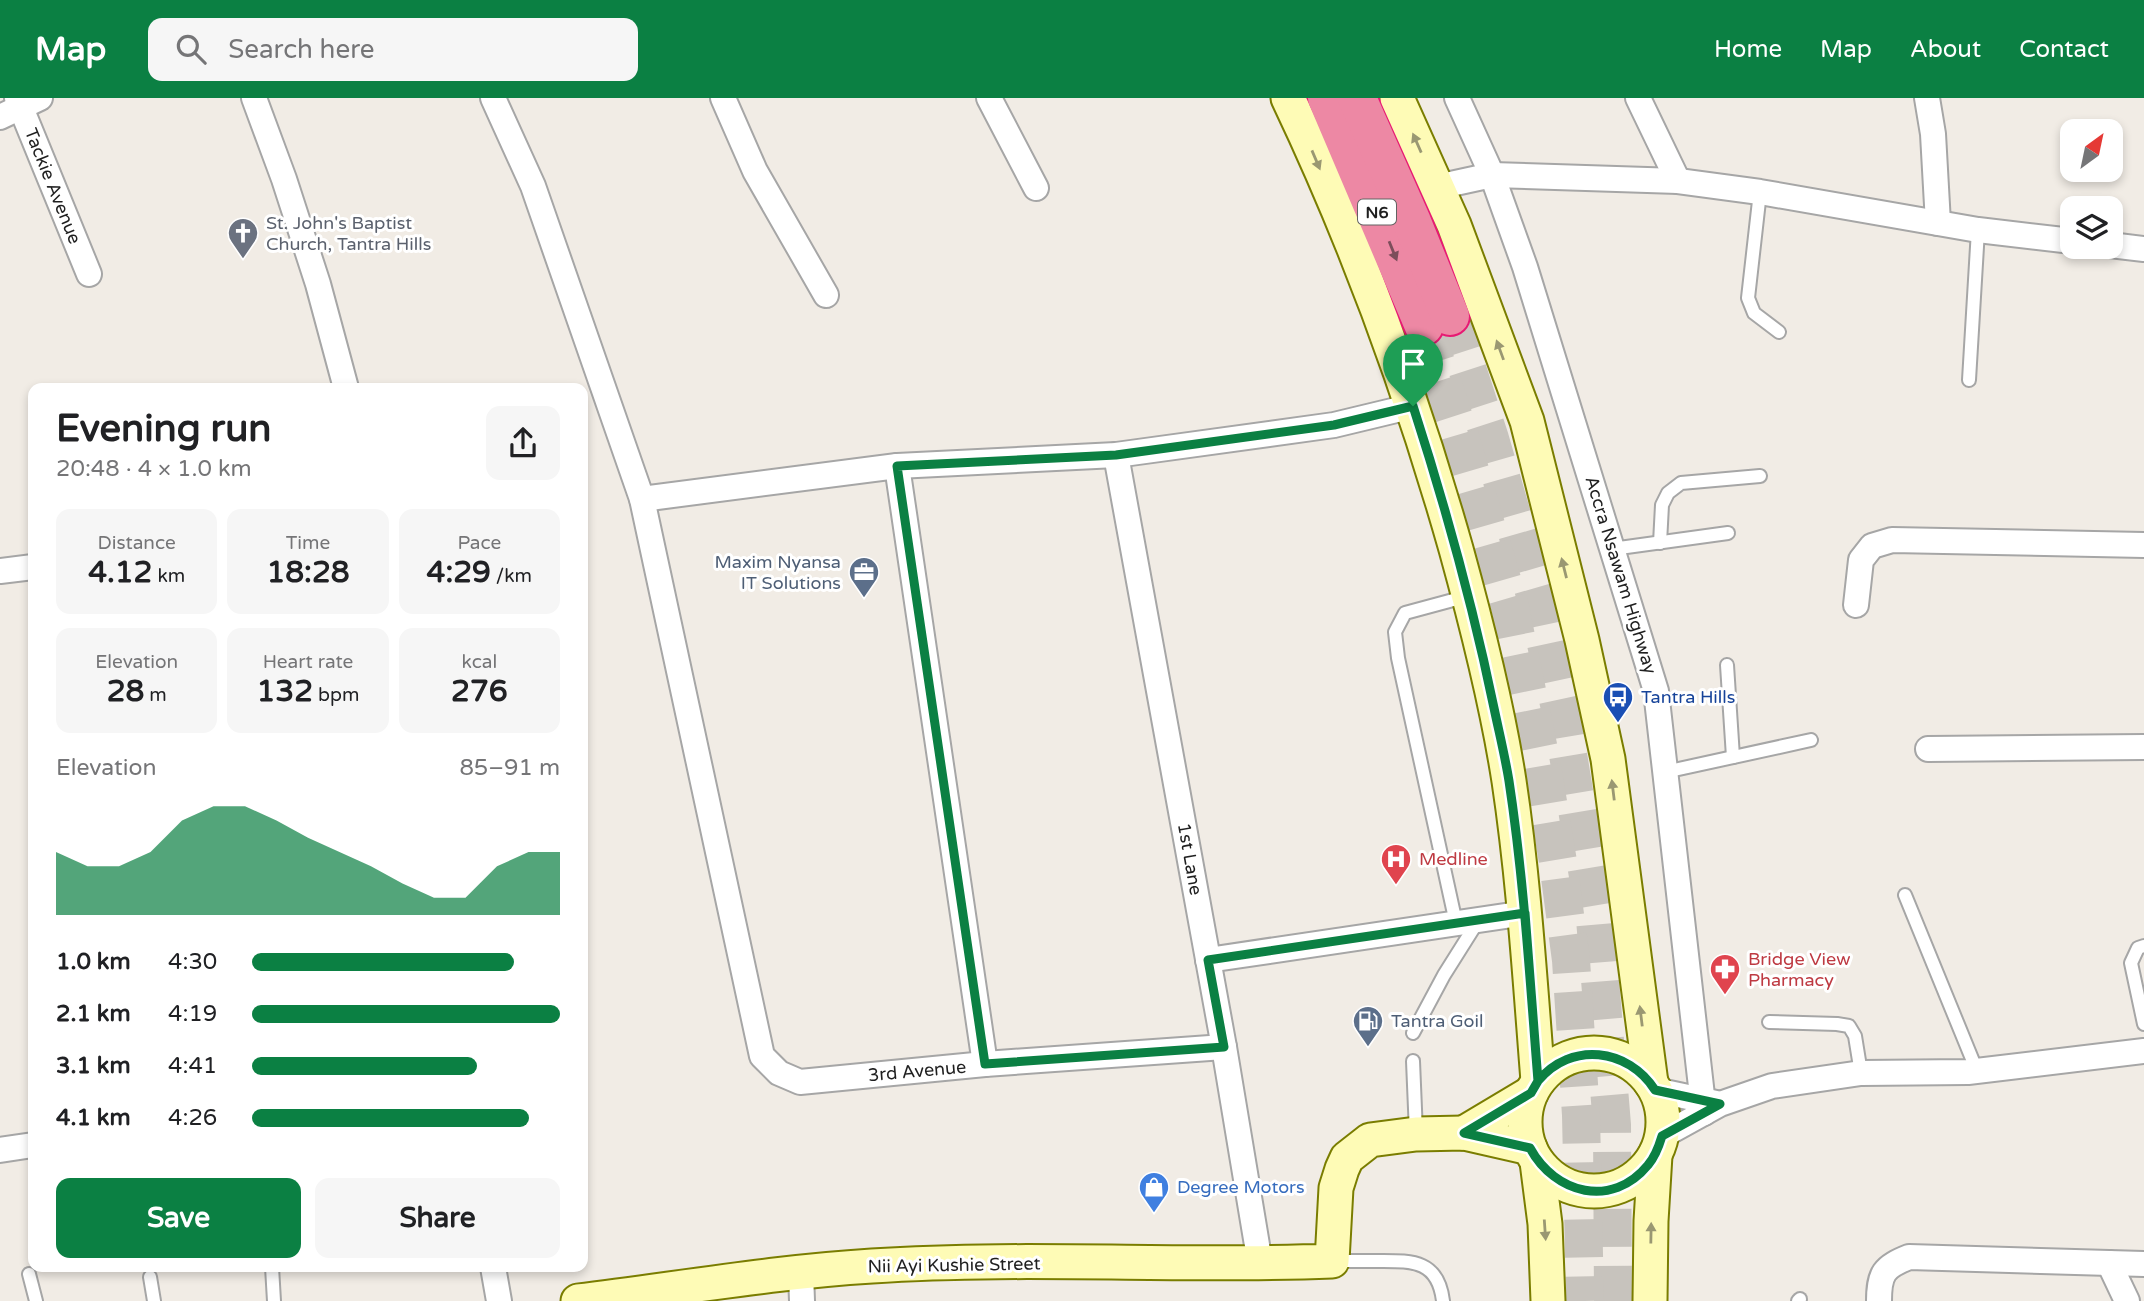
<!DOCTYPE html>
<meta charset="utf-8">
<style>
:root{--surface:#fff;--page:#f6f6f6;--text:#202124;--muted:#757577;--accent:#0b8043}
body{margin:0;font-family:"Varela Round",sans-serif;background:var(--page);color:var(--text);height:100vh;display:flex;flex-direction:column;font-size:26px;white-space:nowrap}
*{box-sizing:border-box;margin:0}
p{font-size:23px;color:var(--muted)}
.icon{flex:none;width:38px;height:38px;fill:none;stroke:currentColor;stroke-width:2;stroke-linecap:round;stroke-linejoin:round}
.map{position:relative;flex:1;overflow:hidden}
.panel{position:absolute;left:28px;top:285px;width:560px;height:889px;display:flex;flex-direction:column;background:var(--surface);border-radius:14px;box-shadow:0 4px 10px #0003}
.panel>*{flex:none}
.needle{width:46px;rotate:33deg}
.controls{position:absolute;left:2060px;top:21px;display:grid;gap:14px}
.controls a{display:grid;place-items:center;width:63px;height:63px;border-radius:14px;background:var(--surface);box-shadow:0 4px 10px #0003;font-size:35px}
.pin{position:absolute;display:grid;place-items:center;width:60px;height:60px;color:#fff;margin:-72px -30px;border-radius:50% 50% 50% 0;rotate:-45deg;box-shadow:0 0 7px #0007}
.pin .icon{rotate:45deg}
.round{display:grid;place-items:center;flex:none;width:74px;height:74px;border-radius:14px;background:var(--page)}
.summary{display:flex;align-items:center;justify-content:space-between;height:119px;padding:0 28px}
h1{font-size:38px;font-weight:700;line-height:52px}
.stats{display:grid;grid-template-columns:repeat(3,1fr);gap:10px;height:119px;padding:7px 28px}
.stats div{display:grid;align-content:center;border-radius:14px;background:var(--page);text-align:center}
.stats b{font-size:30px;font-weight:700}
.stats small{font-size:19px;font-weight:400}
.stats p{font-size:19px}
.chart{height:196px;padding:14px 28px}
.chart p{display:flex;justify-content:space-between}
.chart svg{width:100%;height:126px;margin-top:7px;fill:var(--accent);opacity:.7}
.cta{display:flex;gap:14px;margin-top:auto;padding:14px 28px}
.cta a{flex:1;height:80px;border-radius:14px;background:var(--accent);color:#fff;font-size:28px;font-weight:700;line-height:80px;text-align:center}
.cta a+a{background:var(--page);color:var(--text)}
ul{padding:0 28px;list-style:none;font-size:23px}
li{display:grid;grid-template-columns:112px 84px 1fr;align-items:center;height:52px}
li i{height:18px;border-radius:9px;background:var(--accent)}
header{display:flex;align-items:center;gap:42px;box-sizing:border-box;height:98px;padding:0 35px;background:var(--accent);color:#fff}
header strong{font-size:33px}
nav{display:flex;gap:38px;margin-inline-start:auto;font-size:24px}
.search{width:490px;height:63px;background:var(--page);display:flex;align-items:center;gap:18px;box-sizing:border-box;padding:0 24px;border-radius:14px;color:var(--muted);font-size:26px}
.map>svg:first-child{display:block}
</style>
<header>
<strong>Map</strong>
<div class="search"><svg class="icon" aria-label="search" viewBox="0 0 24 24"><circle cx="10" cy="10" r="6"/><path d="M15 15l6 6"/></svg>Search here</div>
<nav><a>Home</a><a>Map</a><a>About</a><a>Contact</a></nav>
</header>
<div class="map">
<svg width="2144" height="1203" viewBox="0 0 2144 1203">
<rect width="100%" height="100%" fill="#f1ece5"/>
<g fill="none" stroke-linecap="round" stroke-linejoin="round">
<g stroke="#c7c3bd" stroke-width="38" stroke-dasharray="38 19" stroke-linecap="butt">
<polyline points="1450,218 1490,341 1537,504 1562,620 1588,778 1595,821 1612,1027 1613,1203"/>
<polyline points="1424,228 1459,335 1510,509 1541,662 1558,764 1571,862 1581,1017 1585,1203"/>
</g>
<g stroke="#a6a6a6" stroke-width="16">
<g id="lane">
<polyline points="1760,94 1748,200 1754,215 1779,234"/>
<polyline points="1969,282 1978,132"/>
<polyline points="1660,445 1662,407 1668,395 1681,385 1760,378"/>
<polyline points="1612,451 1728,435"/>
<polyline points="1727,567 1733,659"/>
<polyline points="1665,674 1811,642"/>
<polyline points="1905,797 1977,973"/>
<polyline points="1456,825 1398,560 1395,534 1405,515 1468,498"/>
<polyline points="2144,848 2138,850 2131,865 2144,926"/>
<polyline points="1769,924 1837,926 1849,928 1855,938 1861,975"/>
<polyline points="1413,935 1444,877 1478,823"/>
<polyline points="1413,963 1416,1035"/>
<path d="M 1332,1163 C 1347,1163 1362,1163 1377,1163 C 1411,1163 1438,1161 1443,1203"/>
<polyline points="272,1169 274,1203"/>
<polyline points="29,1176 36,1203"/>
<polyline points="150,1179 154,1203"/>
<polyline points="1798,1203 1800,1201"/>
</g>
</g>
<g stroke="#a6a6a6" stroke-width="28">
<g id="street">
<polyline points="17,0 89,176"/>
<polyline points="254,0 284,81 318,186 346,290"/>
<polyline points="493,0 533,88 642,401 762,958 779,975 800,984 985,966 1224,949"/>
<polyline points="723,0 755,73 826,197"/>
<polyline points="989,0 1036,90"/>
<polyline points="1457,0 1492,77 1525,169 1656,593 1704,1015"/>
<polyline points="1638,0 1678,83"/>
<polyline points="1927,0 1933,36 1938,125"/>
<polyline points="0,19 40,0"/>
<polyline points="1437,89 1492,77 1678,83 1760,94 1978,132 2072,143"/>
<polyline points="2110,147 2144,151"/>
<polyline points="1116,357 1224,949 1260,1165"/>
<polyline points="897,368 985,966"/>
<polyline points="642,401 897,368 1116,357 1334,327 1413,308"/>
<polyline points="0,473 33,469"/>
<polyline points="1856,507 1861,462 1872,448 1892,442 2144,447"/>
<polyline points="1928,651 2144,649"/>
<polyline points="1208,862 1525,815"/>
<polyline points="1655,992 1716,1005"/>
<polyline points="1662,1038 1720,1006 1772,988 1861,975 1968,974 2144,953"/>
<polyline points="0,1052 33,1047"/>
<polyline points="2109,1165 2127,1203"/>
<polyline points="493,1169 499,1203"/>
<polyline points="801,1175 802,1203"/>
<path d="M 1879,1203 C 1879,1175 1884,1169 1909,1159 L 2144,1166"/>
</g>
</g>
<g stroke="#7a7d00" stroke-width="37">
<g id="secondary">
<path d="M 1288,0 C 1357,145 1412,296 1456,451 C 1477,527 1497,605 1509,683 C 1524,783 1530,883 1538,983"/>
<polyline points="1397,0 1454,127 1527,323 1582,542 1608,661 1651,985"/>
<circle cx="1594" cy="1024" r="69"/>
<polyline points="1464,1035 1531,995"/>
<polyline points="1537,1064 1545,1126 1548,1203"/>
<path d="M 578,1203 C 676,1191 774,1174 872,1168 C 1025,1158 1179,1169 1332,1163 L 1336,1090 L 1342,1071 L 1347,1060 L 1370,1042 L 1416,1036 L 1464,1035 L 1530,1050"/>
<polyline points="1650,1203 1651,1123 1655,1057"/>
</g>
</g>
<g stroke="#e71a73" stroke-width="42">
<g id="highway">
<polyline points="1327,0 1424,228"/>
<polyline points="1357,0 1412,124 1450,218"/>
</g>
</g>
<use href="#lane" stroke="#fff" stroke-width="12"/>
<use href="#street" stroke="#fff" stroke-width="24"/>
<use href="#secondary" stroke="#fefbb6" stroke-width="33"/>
<use href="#highway" stroke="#ed88a4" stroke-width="38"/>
</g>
<defs><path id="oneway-solid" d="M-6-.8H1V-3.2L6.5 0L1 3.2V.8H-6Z" transform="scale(1.75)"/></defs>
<g fill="#9a9872">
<use href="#oneway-solid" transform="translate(1417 45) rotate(-114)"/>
<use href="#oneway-solid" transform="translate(1316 62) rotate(67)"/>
<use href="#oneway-solid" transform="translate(1500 252) rotate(-110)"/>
<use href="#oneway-solid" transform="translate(1564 470) rotate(-104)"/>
<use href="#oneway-solid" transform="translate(1613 692) rotate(-97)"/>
<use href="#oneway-solid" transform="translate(1641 918) rotate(-97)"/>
<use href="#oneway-solid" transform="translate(1545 1132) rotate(86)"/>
<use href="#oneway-solid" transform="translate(1651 1135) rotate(-89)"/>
</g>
<use fill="#7c4e5b" href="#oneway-solid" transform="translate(1393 153) rotate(68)"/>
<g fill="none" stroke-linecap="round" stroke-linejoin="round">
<g stroke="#fff" stroke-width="14">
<path id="route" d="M 1413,308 L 1334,327 L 1116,357 L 897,368 L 985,966 L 1224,949 L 1208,862 L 1525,815 L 1538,983 L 1531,995 L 1464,1035 L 1530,1050 C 1555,1096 1612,1111 1648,1067 C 1655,1059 1659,1048 1662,1038 L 1720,1006 L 1655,992 C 1628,950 1571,943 1538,983 C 1530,883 1524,782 1509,683 C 1505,658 1499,634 1494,610 C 1473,508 1445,407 1413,308"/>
</g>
<use href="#route" stroke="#0b8043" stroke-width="9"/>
</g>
<defs>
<g id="church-pin" transform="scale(1.575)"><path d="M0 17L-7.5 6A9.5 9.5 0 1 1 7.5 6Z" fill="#6b7280" stroke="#fff"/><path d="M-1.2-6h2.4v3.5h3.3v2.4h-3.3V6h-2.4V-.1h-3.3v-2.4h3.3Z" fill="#fff"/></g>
<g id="office-pin" transform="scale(1.575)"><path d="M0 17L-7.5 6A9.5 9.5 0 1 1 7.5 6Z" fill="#5c6f8a" stroke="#fff"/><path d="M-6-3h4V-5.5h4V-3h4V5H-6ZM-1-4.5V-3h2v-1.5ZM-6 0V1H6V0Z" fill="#fff"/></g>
<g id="bus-pin" transform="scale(1.575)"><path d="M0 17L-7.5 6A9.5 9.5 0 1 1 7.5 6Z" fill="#1a4fb4" stroke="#fff"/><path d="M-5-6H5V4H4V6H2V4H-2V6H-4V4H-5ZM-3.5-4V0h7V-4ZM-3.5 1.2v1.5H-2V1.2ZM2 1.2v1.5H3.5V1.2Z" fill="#fff"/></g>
<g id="hospital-pin" transform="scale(1.575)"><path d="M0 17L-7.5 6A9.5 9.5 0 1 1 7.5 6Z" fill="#e0444e" stroke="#fff"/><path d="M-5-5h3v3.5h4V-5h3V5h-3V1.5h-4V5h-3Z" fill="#fff"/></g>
<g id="pharmacy-pin" transform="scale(1.575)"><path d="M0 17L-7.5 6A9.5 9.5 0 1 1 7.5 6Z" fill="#e0444e" stroke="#fff"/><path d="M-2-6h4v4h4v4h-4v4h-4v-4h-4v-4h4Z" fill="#fff"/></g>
<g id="fuel-pin" transform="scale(1.575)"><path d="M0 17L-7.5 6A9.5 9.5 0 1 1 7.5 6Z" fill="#5c6f8a" stroke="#fff"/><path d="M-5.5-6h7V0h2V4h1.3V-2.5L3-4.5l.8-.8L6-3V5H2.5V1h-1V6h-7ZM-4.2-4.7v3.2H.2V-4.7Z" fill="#fff"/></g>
<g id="shop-pin" transform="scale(1.575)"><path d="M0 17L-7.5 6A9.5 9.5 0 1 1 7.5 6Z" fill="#3f7fe0" stroke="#fff"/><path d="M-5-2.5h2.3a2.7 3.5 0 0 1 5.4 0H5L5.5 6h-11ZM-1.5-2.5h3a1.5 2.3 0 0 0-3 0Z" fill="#fff"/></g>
</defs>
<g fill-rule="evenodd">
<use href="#church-pin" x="243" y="135"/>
<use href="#office-pin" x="864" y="474"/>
<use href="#bus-pin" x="1618" y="599"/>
<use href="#hospital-pin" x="1396" y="761"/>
<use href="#pharmacy-pin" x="1725" y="871"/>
<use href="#fuel-pin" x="1368" y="923"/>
<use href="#shop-pin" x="1154" y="1089"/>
</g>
<g text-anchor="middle" stroke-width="6" stroke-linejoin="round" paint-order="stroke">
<rect fill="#fff" stroke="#626262" stroke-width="2" x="1358" y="101.5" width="38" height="25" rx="5"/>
<g font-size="16" font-weight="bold" fill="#1f1f1f">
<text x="1377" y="120">N6</text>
</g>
<g font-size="18" fill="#1f1f1f" stroke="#fff">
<text transform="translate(53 88) rotate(68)" y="6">Tackie Avenue</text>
<text transform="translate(1621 477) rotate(73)" y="6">Accra Nsawam Highway</text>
<text transform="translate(1190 761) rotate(80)" y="6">1st Lane</text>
<text transform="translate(917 973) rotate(-5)" y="6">3rd Avenue</text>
<text transform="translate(954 1167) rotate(-1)" y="6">Nii Ayi Kushie Street</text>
</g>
<g font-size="18" fill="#5b616d" stroke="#fff" text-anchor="start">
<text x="266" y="131">St. John's Baptist<tspan x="266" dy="21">Church, Tantra Hills</tspan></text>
</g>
<g font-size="18" fill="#4e5e75" stroke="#fff" text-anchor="end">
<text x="841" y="470">Maxim Nyansa<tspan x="841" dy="21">IT Solutions</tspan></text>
<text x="1391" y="929" text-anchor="start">Tantra Goil</text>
</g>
<g font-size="18" fill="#164399" stroke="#fff" text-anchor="start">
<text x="1641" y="605">Tantra Hills</text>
</g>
<g font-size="18" fill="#be3a42" stroke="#fff" text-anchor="start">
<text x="1419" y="767">Medline</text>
<text x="1748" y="867">Bridge View<tspan x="1748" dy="21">Pharmacy</tspan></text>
</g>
<g font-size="18" fill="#366cbe" stroke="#fff" text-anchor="start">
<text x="1177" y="1095">Degree Motors</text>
</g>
</g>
</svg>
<div class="controls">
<a><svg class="needle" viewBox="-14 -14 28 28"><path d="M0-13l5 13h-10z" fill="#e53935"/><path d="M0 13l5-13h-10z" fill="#757577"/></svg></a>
<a><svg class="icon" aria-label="layers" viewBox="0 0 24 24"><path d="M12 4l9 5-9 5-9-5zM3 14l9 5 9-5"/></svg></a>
</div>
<div class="pin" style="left:1413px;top:308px;background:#1e9e55"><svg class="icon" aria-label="arrive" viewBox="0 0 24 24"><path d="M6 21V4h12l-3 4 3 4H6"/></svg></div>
<section class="panel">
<div class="summary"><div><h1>Evening run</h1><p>20:48 · 4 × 1.0 km</p></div><a class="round"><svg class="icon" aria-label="share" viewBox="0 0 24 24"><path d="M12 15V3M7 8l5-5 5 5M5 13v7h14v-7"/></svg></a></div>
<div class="stats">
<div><p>Distance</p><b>4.12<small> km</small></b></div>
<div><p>Time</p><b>18:28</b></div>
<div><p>Pace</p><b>4:29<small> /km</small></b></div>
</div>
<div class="stats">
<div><p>Elevation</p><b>28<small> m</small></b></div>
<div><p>Heart rate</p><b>132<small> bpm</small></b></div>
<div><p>kcal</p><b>276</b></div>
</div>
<div class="chart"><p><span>Elevation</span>85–91 m</p>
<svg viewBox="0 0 160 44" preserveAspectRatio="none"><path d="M0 44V22L10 27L20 27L30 22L40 11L50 6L60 6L70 11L80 17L90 22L100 27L110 33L120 38L130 38L140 27L150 22L160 22V44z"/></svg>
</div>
<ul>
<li><b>1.0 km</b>4:30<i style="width:85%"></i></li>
<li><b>2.1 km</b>4:19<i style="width:100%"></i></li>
<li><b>3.1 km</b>4:41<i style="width:73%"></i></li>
<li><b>4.1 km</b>4:26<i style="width:90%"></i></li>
</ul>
<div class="cta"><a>Save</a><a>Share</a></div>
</section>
</div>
